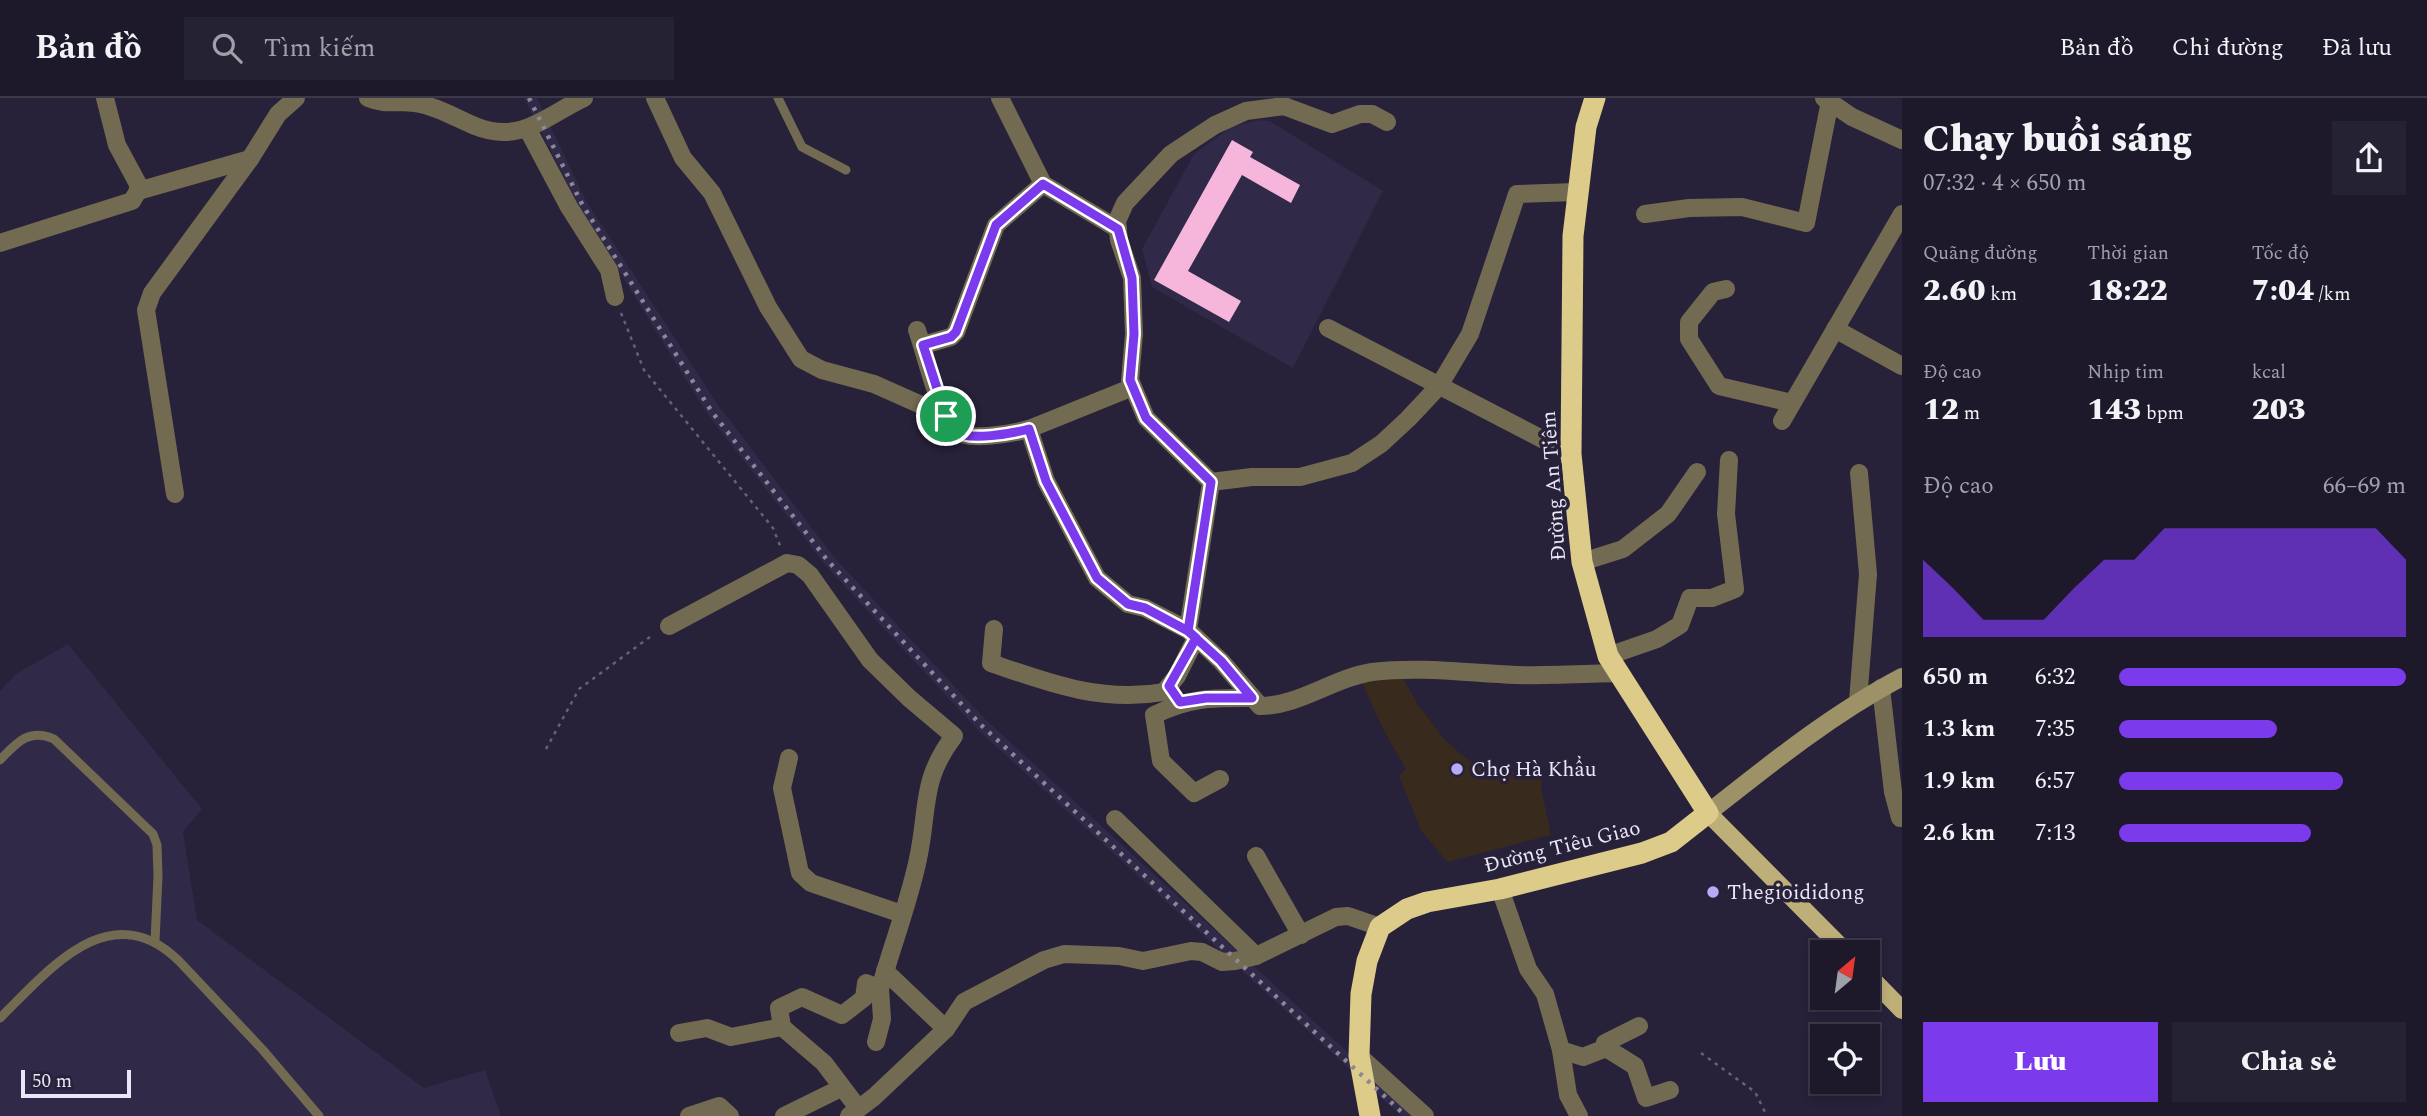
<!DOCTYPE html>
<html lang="vi">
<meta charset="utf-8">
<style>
:root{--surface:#1d192b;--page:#252233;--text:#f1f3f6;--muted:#a0a0a9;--line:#3b3847;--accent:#7c3aed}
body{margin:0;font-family:Spectral,serif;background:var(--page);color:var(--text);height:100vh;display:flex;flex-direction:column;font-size:26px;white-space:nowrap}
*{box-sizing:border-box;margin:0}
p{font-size:23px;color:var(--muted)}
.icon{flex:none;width:38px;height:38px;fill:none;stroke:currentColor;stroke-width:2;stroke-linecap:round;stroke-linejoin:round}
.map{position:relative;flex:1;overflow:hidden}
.side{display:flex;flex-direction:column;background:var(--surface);width:525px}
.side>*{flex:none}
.needle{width:46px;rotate:29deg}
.buttons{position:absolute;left:1810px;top:842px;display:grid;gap:14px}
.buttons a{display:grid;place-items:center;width:70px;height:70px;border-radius:0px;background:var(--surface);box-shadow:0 4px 10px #0003,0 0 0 2px var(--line);font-size:35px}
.scale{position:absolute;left:21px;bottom:18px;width:110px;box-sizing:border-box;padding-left:7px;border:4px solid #e9e6f6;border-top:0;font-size:19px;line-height:24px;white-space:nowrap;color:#e9e6f6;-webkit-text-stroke:5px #272139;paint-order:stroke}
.pin{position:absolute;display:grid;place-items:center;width:60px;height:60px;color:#fff;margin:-30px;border:4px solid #fff;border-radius:50%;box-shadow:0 2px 7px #0007}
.round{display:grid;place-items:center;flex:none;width:74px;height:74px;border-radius:0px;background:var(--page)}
.summary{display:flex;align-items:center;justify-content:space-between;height:119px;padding:0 21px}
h1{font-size:38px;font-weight:800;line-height:52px}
.stats{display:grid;grid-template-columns:repeat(3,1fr);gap:10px;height:119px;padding:7px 21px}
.stats div{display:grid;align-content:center}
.stats b{font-size:30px;font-weight:800}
.stats small{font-size:19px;font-weight:400}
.stats p{font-size:19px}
.chart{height:196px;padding:14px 21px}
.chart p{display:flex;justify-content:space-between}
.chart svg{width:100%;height:126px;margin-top:7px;fill:var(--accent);opacity:.7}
.cta{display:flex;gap:14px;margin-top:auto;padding:14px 21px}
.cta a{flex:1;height:80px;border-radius:0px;background:var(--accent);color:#fff;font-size:28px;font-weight:800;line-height:80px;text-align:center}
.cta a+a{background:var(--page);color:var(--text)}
ul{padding:0 21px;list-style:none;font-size:23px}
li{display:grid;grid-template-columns:112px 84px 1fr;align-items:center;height:52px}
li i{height:18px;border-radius:9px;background:var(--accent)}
header{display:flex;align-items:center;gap:42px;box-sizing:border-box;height:98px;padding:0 35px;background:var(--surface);border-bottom:2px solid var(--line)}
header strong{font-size:33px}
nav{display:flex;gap:38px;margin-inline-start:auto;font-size:24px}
.search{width:490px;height:63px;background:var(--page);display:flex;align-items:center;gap:18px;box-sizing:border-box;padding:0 24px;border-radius:0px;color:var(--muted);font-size:26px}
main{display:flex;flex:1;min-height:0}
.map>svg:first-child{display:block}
</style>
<header>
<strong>Bản đồ</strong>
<div class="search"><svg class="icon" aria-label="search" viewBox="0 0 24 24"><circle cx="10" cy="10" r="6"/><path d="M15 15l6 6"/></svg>Tìm kiếm</div>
<nav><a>Bản đồ</a><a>Chỉ đường</a><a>Đã lưu</a></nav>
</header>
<main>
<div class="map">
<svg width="1902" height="1018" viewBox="0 0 1902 1018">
<rect width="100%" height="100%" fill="#272139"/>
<polygon fill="#392a1e" points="1402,579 1419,608 1445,642 1469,663 1530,677 1542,672 1541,689 1551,737 1447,764 1421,732 1399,678 1406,671 1383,631 1362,585"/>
<g fill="#312948">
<polygon points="524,0 537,0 585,101 718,307 834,459 985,621 1417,1018 1401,1018 977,631 827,469 708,317 579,109"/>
<polygon points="1260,22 1270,23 1383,93 1293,270 1152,189 1142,151 1194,56 1231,29"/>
<polygon points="68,546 202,711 183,734 197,822 424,990 485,972 501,1018 0,1018 0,593 16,576"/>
</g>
<polygon fill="#f6b6dc" points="1232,42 1253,54 1250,59 1300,87 1291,105 1242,77 1188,173 1241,203 1229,224 1154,182"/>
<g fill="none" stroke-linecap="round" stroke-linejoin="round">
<g stroke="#666177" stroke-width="2.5" stroke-dasharray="3.5 5" stroke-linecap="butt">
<polyline points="621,215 644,272 773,430 781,450"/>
<polyline points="546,651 579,591 654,536"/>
<polyline points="1701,955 1755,994 1767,1018"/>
</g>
<g stroke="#726b51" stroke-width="9">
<polyline points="778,0 802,49 846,72"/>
<path d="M 0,662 C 17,644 29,630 54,641 L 153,736 L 157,747 L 158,778 L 155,843"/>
<path d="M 0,920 C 50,871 110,796 179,863 L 262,951 L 319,1018"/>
</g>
<g stroke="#726b51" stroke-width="18">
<path d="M 368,0 C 387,8 397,2 415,5 C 436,8 456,20 475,28 C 521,47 547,17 584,0"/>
<polyline points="655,0 683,60 712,95 768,209 801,261 822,272 874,286 946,318"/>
<polyline points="1000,0 1043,86 1118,131"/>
<polyline points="1824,0 1852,19 1902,42"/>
<polyline points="527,30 569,109 609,172 615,199"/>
<polyline points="138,93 250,61 278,16 296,0"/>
<polyline points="1645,116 1689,110 1742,109 1806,125 1830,3"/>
<polyline points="0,145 132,103 138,93 138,86 117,47 105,0"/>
<polyline points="1726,191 1713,194 1689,224 1689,241 1719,288 1792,305"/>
<polyline points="1328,230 1571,356"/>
<polyline points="1835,231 1902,268"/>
<path d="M 917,232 C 925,254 940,319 955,333 C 968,344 1014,335 1029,331 L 1133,289"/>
<polyline points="923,247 951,239 956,234 996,127 1043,86"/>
<polyline points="1782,323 1902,116"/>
<path d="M 1029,331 L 1046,383 L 1097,480 L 1128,506 L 1145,510 L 1188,532 L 1221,563 L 1260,608 C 1299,608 1333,580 1372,574 C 1420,568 1467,575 1516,577 C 1549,578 1584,576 1617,575"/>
<polyline points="1211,384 1252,379 1300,379 1352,365 1381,346 1408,321 1439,288 1470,236 1517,96 1576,94"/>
<polyline points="175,396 146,212 152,195 250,61"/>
<polyline points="1582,464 1623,451 1668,416 1697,374"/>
<path d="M 669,528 L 787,465 L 798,467 L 810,477 L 870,562 L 909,600 L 954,638 C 920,683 929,710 918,761 C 909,804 892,848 880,891 L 866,885 L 864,900 L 842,917 L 802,899 L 779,910 L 782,929"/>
<path d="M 994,531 L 991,565 C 1049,585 1101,605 1164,594 L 1177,578 L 1196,540"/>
<polyline points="1188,532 1211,384 1146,320 1130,282 1134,236 1132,180 1119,142 1117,123 1125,105 1171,56 1215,27 1246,13 1284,8 1332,26 1360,16 1372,16 1387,24"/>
<polyline points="1608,558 1657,541 1680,527 1690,500 1712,500 1735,491 1726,416 1729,362"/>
<polyline points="1881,590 1893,694 1900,720"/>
<polyline points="1858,603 1868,476 1859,375"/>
<polyline points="789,660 782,690 800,775 811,785 902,816"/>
<path d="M 1220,681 L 1194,695 L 1161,663 L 1154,617 C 1191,599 1212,600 1252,600"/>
<polyline points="1115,721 1256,858"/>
<polyline points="1256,758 1301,837"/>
<polyline points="1500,791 1528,871 1545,896 1561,952 1568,997 1579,1018"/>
<polyline points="885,873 946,931"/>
<polyline points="679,935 707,930 731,939 782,929 824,965 858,1010"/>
<polyline points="876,944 882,921 880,891"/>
<polyline points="1606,950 1635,968 1646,1000 1670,992"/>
<polyline points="1561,952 1583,959 1606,950 1605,945 1639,928"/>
<polyline points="1359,958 1425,1018"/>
<polyline points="689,1018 719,1008 730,1018"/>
<polyline points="784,1018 841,990"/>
<polyline points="849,1018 874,999 946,931 964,904 1044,862 1064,856 1119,858 1143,863 1191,853 1202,854 1222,864 1235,863 1256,858 1336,819 1348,818 1380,829"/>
</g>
<path stroke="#9d9168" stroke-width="18" d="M 1708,715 C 1770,666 1832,616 1902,579"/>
<g stroke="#beaf79" stroke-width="18">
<polyline points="1708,715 1846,854"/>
<polyline points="1867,876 1902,912"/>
</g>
<polyline stroke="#ddcb89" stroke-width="21" points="1370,1018 1359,958 1361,896 1367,863 1380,829 1407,811 1427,804 1500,791 1642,755 1671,744 1708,715 1608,558 1582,464 1571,356 1573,138 1586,29 1595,0"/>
<polyline stroke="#8c889c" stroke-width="4.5" stroke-dasharray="3.5 7" stroke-linecap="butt" points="529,0 582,106 712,314 828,463 981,627 1406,1018"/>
</g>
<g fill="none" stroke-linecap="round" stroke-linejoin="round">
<g stroke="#fff" stroke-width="14">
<path id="route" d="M 946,318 C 949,323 952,330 955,333 C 968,344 1014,335 1029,331 L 1046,383 L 1097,480 L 1128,506 L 1145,510 L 1188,533 L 1221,563 L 1252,600 L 1206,600 L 1180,604 L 1169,588 L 1196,540 L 1188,533 L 1211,384 L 1146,320 L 1130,282 L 1134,236 L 1132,180 L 1118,131 L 1043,86 L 996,127 L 956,234 L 951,239 L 923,247 L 946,318"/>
</g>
<use href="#route" stroke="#7c3aed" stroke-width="9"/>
</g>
<g fill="#b7abf8" stroke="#272139" stroke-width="2.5">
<circle cx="1457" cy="671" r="7"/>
<circle cx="1713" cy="794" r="7"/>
</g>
<g text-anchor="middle" stroke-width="7" stroke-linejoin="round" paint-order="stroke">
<g font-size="21" fill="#e9e6f6" stroke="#272139">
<text transform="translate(1553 388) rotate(-94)" y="7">Đường An Tiêm</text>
<text transform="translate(1562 748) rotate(-14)" y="7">Đường Tiêu Giao</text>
</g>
<g font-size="21" fill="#e9e6f6" stroke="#272139" text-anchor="start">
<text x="1471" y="678">Chợ Hà Khẩu</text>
<text x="1727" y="801">Thegioididong</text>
</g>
</g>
</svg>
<div class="buttons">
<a><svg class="needle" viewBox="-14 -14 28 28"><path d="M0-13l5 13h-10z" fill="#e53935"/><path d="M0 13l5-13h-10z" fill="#a0a0a9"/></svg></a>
<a><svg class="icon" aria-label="locate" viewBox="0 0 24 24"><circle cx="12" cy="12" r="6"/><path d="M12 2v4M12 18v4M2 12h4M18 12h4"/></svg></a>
</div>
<div class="scale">50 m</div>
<div class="pin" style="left:946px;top:318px;background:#1e9e55"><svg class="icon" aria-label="arrive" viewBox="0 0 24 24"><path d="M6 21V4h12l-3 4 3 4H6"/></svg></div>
</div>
<section class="side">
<div class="summary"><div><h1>Chạy buổi sáng</h1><p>07:32 · 4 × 650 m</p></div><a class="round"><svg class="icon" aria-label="share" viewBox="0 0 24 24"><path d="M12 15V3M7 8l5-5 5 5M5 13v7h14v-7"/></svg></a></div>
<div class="stats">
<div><p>Quãng đường</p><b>2.60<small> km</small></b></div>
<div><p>Thời gian</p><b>18:22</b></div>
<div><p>Tốc độ</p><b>7:04<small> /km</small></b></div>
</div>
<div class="stats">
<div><p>Độ cao</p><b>12<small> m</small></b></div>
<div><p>Nhịp tim</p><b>143<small> bpm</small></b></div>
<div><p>kcal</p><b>203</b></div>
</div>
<div class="chart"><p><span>Độ cao</span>66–69 m</p>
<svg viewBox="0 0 160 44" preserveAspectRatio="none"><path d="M0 44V17L10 27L20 38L30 38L40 38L50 27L60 17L70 17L80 6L90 6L100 6L110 6L120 6L130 6L140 6L150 6L160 17V44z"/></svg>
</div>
<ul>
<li><b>650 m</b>6:32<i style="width:100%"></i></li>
<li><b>1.3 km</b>7:35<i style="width:55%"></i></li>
<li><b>1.9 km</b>6:57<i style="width:78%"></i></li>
<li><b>2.6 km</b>7:13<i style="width:67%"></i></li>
</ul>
<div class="cta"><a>Lưu</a><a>Chia sẻ</a></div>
</section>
</main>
